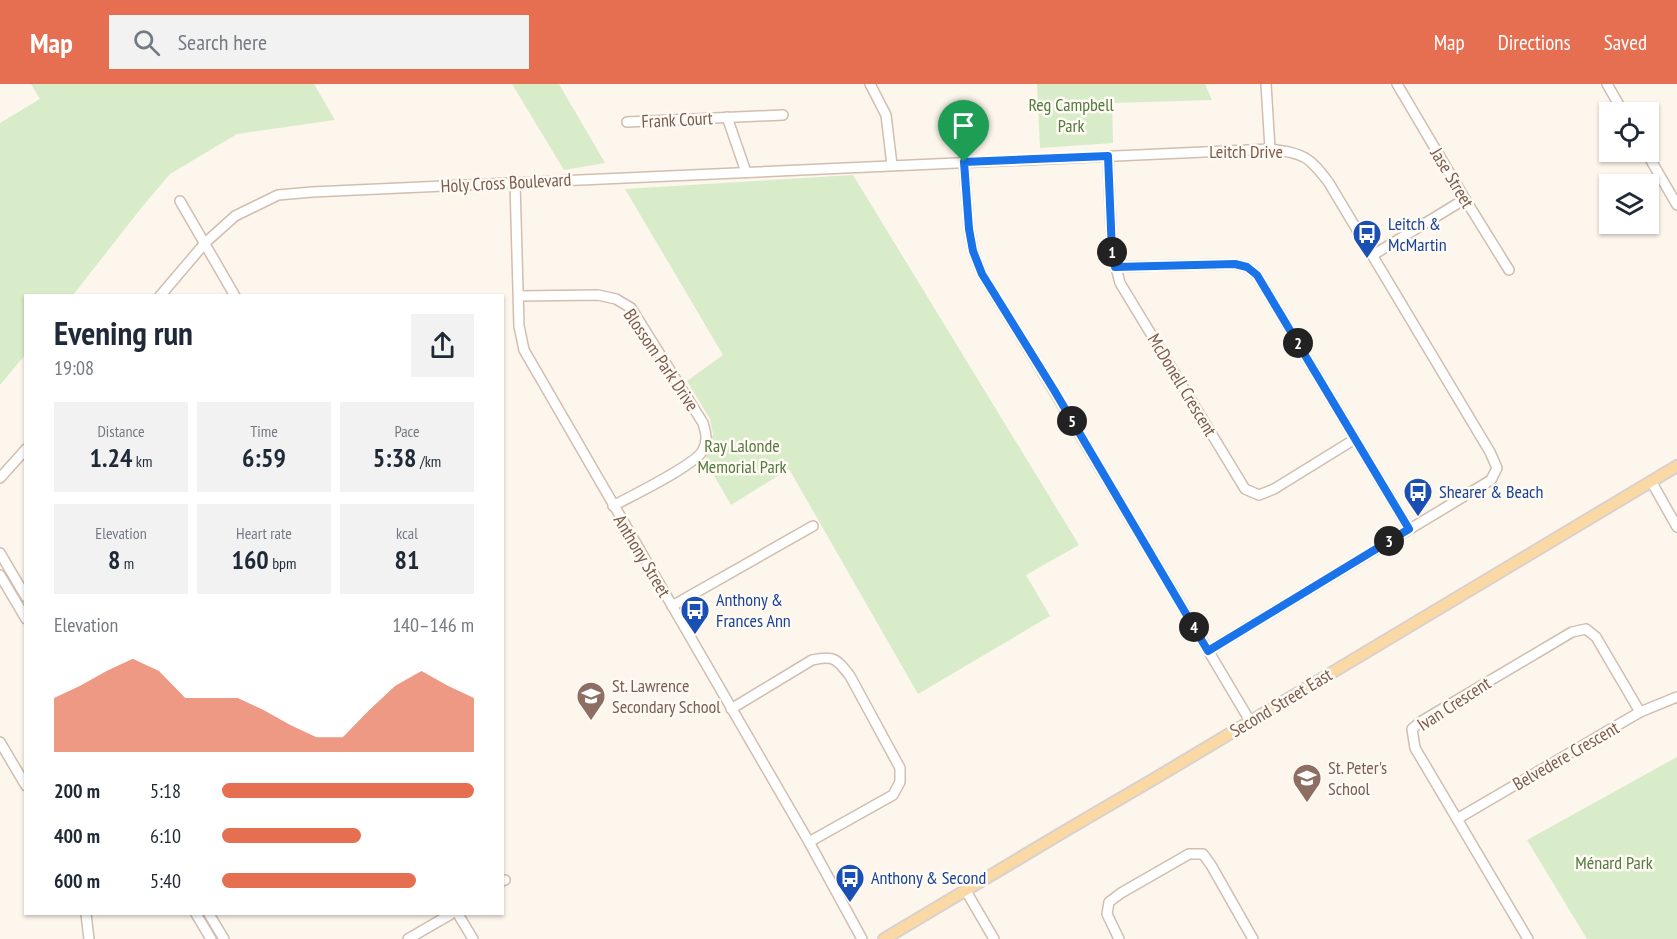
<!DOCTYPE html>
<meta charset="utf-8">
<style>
:root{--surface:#fff;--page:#f2f2f3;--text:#1f2937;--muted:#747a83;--accent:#e76f51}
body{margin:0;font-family:"PT Sans Narrow",sans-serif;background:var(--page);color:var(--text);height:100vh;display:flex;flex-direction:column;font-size:22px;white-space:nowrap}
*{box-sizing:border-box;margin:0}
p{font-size:20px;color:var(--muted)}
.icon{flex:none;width:33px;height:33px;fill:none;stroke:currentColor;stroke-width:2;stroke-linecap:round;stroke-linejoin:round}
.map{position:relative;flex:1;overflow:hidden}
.drawer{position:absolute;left:24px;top:210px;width:480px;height:621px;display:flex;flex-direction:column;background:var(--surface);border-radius:0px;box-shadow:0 2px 4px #0004}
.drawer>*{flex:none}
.buttons{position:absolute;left:1599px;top:18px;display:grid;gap:12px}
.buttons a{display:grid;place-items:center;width:60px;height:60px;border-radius:0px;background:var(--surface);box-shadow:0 2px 4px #0004;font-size:30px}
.pin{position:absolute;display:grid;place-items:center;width:51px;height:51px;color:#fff;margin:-62px -26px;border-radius:50% 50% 50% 0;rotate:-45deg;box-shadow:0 0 6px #0007}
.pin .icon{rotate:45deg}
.km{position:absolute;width:30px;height:30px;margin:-15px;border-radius:50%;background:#222;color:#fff;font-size:16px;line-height:30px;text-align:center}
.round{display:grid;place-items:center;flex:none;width:63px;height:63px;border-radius:0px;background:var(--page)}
.summary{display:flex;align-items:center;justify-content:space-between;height:102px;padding:0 30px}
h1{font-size:33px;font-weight:700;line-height:45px}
.stats{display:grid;grid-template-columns:repeat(3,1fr);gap:9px;height:102px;padding:6px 30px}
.stats div{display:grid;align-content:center;border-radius:0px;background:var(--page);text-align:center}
.stats b{font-size:26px;font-weight:700}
.stats small{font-size:16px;font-weight:400}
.stats p{font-size:16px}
.chart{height:168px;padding:12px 30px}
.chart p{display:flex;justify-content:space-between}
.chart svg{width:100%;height:108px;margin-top:6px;fill:var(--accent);opacity:.7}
ul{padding:0 30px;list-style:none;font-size:20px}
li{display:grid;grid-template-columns:96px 72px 1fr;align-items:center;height:45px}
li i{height:15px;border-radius:8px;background:var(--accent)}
header{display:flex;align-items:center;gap:36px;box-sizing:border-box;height:84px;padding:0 30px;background:var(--accent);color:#fff}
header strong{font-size:28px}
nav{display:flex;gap:33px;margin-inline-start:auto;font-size:21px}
.search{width:420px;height:54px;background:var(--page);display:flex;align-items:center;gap:15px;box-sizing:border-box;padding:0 21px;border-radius:0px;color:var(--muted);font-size:22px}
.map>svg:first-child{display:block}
</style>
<header>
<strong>Map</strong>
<div class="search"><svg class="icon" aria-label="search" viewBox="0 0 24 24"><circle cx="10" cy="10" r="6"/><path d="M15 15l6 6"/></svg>Search here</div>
<nav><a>Map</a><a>Directions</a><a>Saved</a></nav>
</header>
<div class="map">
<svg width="1677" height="855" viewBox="0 0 1677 855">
<rect width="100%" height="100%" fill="#fdf6ec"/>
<g fill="#d8ecc9">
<polygon points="31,0 314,0 335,36 237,50 170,90 142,123 73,211 26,212 25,271 0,301 0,39 40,15"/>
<polygon points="512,0 559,0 605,79 564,86"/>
<polygon points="1037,0 1205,0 1212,16 1112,19 1113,59 1040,64"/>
<polygon points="853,91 1079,461 1026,491 1050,532 918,610 789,385 731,421 709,383 706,372 713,350 710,335 687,297 723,271 625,105"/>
<polygon points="1677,673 1677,855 1587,855 1527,756"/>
</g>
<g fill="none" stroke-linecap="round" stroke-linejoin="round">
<g stroke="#d1beb0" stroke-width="12">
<g id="minor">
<polyline points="870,0 886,31 892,81"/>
<polyline points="1266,0 1270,65"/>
<polyline points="1397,0 1465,115 1509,186"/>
<polyline points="1607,0 1623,28"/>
<polyline points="727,33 746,88"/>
<polyline points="627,38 783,31"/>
<polyline points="1646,68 1677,121"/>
<polyline points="1108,72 1112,168 1120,199 1245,405 1259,411 1274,405 1355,355"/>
<polyline points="964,78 969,145 973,167 982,190 1054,307 1250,637"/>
<polyline points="515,99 519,242 524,266 809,758 862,855"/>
<polyline points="180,117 235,212"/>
<polyline points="1373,171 1465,115"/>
<polyline points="1115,183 1235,180 1247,183 1257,191 1409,445"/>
<path d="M 160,212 L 205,159 L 235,132 L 278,111 L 312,108 L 1270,65 C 1304,70 1308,71 1329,99 L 1490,368 L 1497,384 L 1491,396 L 1208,567"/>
<path d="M 519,212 L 598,211 L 616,215 L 631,224 L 703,339 C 706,349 708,356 703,366 C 696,381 631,412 613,422"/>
<polyline points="0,394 26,365"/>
<polyline points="1651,397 1677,443"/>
<polyline points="0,469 26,513"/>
<polyline points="0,491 26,535"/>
<polyline points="672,522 813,442"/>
<path d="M 731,625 L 812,576 C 834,571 837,575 850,592 L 900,684 L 900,698 L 893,711 L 809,758"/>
<polyline points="0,658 26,702"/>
<polyline points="1457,735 1640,628 1677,613"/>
<polyline points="502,797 505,796"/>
<polyline points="966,807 994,855"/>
<polyline points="86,830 89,855"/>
<polyline points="196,830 211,855"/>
<polyline points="209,830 224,855"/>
<polyline points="458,830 473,855"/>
<polyline points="408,855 451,830"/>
<polyline points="1119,855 1107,830 1109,818 1121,809 1189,770 1203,770 1211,781 1253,855"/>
<polyline points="1528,855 1415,664 1412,645 1420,638 1572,548 1586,545 1596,553 1640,628"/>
</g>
</g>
<g stroke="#dad1cd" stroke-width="14">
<polyline id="major" points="884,855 1065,747 1159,692 1677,382"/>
</g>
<use href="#minor" stroke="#fff" stroke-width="9"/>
<use href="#major" stroke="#fbd9a5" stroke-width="10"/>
</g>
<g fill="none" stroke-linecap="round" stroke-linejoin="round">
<g stroke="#fff" stroke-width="12">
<polygon id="route" points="1108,72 1112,168 1115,183 1235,180 1247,183 1257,191 1409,445 1208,567 1054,306 982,190 973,167 969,145 964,78"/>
</g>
<use href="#route" stroke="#1a73e8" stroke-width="8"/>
</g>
<defs>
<g id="bus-pin" transform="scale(1.5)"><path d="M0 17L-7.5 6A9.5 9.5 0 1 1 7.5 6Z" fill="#1a4fb4" stroke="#fffaf3"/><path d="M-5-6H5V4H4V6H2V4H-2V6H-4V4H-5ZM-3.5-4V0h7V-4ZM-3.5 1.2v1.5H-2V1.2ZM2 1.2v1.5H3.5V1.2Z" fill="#fff"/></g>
<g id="school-pin" transform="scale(1.5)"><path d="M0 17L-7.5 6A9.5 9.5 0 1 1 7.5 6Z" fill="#8d6e63" stroke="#fffaf3"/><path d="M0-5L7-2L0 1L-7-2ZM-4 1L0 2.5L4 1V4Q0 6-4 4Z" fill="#fff"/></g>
</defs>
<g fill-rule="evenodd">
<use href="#bus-pin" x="1367" y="150"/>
<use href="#bus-pin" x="1418" y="408"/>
<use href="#bus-pin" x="695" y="526"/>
<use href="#school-pin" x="591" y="612"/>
<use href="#school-pin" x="1307" y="694"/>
<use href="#bus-pin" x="850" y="794"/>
</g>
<g text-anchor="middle" stroke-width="5" stroke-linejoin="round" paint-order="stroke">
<g font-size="18" fill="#537a41" stroke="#fffaf3">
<text x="1071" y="27">Reg Campbell<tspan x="1071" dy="21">Park</tspan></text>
<text x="742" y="368">Ray Lalonde<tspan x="742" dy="21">Memorial Park</tspan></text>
<text x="1614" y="785">Ménard Park</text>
</g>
<g font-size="18" fill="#7a5c4d" stroke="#fffaf3">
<text transform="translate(677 36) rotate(-3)" y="6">Frank Court</text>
<text x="1246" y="74">Leitch Drive</text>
<text transform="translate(1452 94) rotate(59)" y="6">Jase Street</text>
<text transform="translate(506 99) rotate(-3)" y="6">Holy Cross Boulevard</text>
<text transform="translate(661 276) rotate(56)" y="6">Blossom Park Drive</text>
<text transform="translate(1182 301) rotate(59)" y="6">McDonell Crescent</text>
<text transform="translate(642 472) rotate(59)" y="6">Anthony Street</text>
<text transform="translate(1281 619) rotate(-31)" y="6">Second Street East</text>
<text transform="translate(1454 620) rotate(-33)" y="6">Ivan Crescent</text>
<text transform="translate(1566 672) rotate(-30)" y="6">Belvedere Crescent</text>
</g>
<g font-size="18" fill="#164399" stroke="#fffaf3" text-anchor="start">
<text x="1388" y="146">Leitch &amp;<tspan x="1388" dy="21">McMartin</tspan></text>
<text x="1439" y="414">Shearer &amp; Beach</text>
<text x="716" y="522">Anthony &amp;<tspan x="716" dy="21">Frances Ann</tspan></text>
<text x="871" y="800">Anthony &amp; Second</text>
</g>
<g font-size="18" fill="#785e54" stroke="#fffaf3" text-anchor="start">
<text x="612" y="608">St. Lawrence<tspan x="612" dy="21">Secondary School</tspan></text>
<text x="1328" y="690">St. Peter's<tspan x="1328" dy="21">School</tspan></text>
</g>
</g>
</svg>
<div class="buttons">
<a><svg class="icon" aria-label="locate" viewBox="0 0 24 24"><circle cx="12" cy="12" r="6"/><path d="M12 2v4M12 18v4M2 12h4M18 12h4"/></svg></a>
<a><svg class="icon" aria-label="layers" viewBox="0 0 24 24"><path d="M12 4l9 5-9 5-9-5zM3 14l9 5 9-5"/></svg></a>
</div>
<div class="pin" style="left:964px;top:78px;background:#1e9e55"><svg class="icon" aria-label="arrive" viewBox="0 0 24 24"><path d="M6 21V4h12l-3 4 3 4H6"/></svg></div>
<b class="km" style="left:1112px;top:168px">1</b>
<b class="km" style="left:1298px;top:259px">2</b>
<b class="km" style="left:1389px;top:457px">3</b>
<b class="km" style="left:1194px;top:543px">4</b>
<b class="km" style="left:1072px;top:337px">5</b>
<section class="drawer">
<div class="summary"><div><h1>Evening run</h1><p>19:08</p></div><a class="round"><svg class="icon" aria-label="share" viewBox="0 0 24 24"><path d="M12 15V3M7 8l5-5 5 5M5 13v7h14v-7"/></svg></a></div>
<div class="stats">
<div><p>Distance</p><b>1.24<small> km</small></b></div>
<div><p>Time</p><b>6:59</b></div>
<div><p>Pace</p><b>5:38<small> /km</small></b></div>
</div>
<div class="stats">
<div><p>Elevation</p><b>8<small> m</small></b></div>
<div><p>Heart rate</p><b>160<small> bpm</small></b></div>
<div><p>kcal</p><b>81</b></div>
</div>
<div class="chart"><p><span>Elevation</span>140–146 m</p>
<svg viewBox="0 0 160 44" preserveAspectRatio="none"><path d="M0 44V22L10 17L20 11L30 6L40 11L50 22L60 22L70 22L80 27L90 33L100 38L110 38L120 27L130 17L140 11L150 17L160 22V44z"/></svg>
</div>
<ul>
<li><b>200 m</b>5:18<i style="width:100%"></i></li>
<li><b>400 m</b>6:10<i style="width:55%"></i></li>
<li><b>600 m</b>5:40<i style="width:77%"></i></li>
</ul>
</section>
</div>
